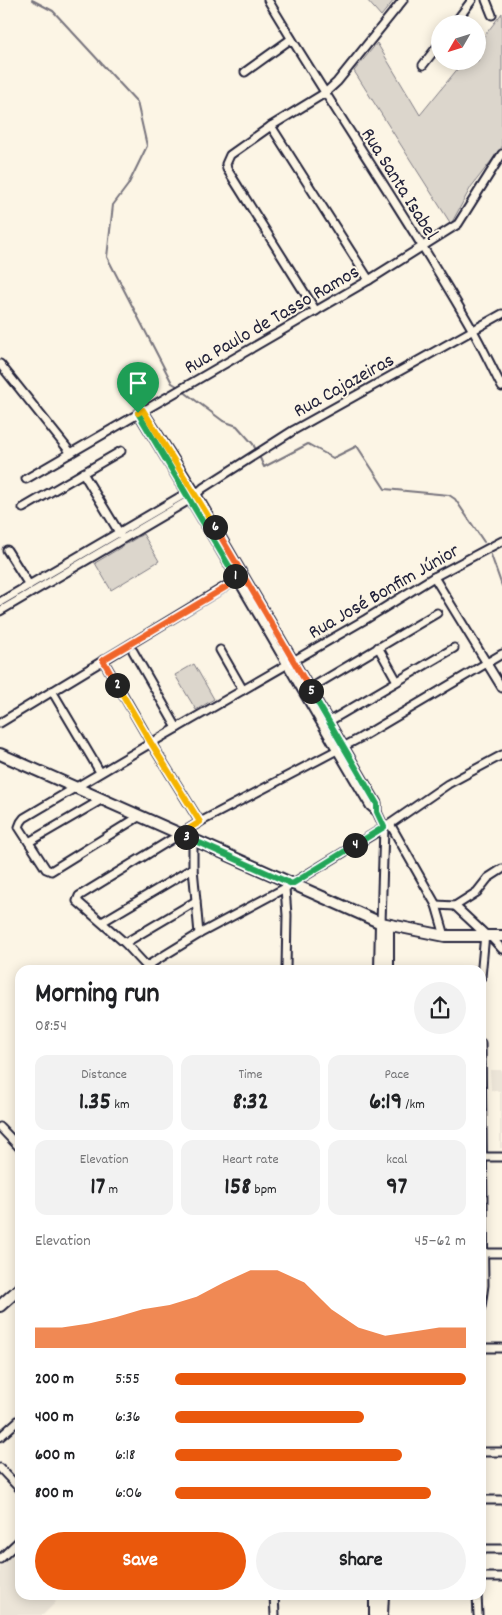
<!DOCTYPE html>
<meta charset="utf-8">
<style>
:root{--surface:#fff;--page:#f2f2f2;--text:#202124;--muted:#757577;--accent:#ea580c}
body{margin:0;font-family:Dekko,sans-serif;background:var(--page);color:var(--text);height:100vh;display:flex;flex-direction:column;font-size:19px;white-space:nowrap}
*{box-sizing:border-box;margin:0}
p{font-size:16px;color:var(--muted)}
.icon{flex:none;width:28px;height:28px;fill:none;stroke:currentColor;stroke-width:2;stroke-linecap:round;stroke-linejoin:round}
.map{position:relative;flex:1;overflow:hidden}
.sheet{position:absolute;left:15px;top:965px;width:471px;height:635px;display:flex;flex-direction:column;background:var(--surface);border-radius:15px;box-shadow:0 2px 12px #0003}
.sheet>*{flex:none}
.needle{width:32px;rotate:231deg}
.buttons{position:absolute;left:431px;top:15px;display:grid;gap:10px}
.buttons a{display:grid;place-items:center;width:55px;height:55px;border-radius:50%;background:var(--surface);box-shadow:0 2px 12px #0003;font-size:25px}
.pin{position:absolute;display:grid;place-items:center;width:42px;height:42px;color:#fff;margin:-51px -21px;border-radius:50% 50% 50% 0;rotate:-45deg;box-shadow:0 0 5px #0007}
.pin .icon{rotate:45deg}
.km{position:absolute;width:25px;height:25px;margin:-12px;border-radius:50%;background:#222;color:#fff;font-size:14px;line-height:25px;text-align:center}
.round{display:grid;place-items:center;flex:none;width:52px;height:52px;border-radius:26px;background:var(--page)}
.summary{display:flex;align-items:center;justify-content:space-between;height:85px;padding:0 20px}
h1{font-size:28px;font-weight:800;line-height:38px}
.figures{display:grid;grid-template-columns:repeat(3,1fr);gap:8px;height:85px;padding:5px 20px}
.figures div{display:grid;align-content:center;border-radius:12px;background:var(--page);text-align:center}
.figures b{font-size:25px;font-weight:800}
.figures small{font-size:14px;font-weight:400}
.figures p{font-size:14px}
.chart{height:140px;padding:10px 20px}
.chart p{display:flex;justify-content:space-between}
.chart svg{width:100%;height:90px;margin-top:5px;fill:var(--accent);opacity:.7}
.button{display:flex;gap:10px;margin-top:auto;padding:10px 20px}
.button a{flex:1;height:58px;border-radius:30px;background:var(--accent);color:#fff;font-size:20px;font-weight:800;line-height:58px;text-align:center}
.button a+a{background:var(--page);color:var(--text)}
ul{padding:0 20px;list-style:none;font-size:16px}
li{display:grid;grid-template-columns:80px 60px 1fr;align-items:center;height:38px}
li i{height:12px;border-radius:6px;background:var(--accent)}
.map>svg:first-child{display:block}
</style>
<div class="map">
<svg width="502" height="1615" viewBox="0 0 502 1615">
<rect width="100%" height="100%" fill="#fcf5e5"/>
<filter id="ink" filterUnits="userSpaceOnUse"><feTurbulence type="fractalNoise" baseFrequency=".02" numOctaves="2"/><feDisplacementMap in="SourceGraphic" scale="10" xChannelSelector="R" yChannelSelector="G"/><feConvolveMatrix kernelMatrix="1 2 1 2 8 2 1 2 1" color-interpolation-filters="sRGB"/></filter>
<g filter="url(#ink)">
<g fill="#ece5d8">
<polygon points="490,1070 502,1070 502,1148 500,1148 500,1091 491,1090"/>
<polygon points="11,1556 20,1565 20,1595 49,1595 56,1602 43,1615 0,1615 0,1567"/>
</g>
<g fill="#dcd6cc" stroke="#7f7c84">
<polygon points="367,0 394,0 381,16"/>
<polygon points="502,13 502,147 471,187 451,224 354,71 377,43 420,115 464,61 478,61 478,44"/>
<polygon points="143,534 159,561 111,590 95,563"/>
<polygon points="194,664 214,699 196,710 175,675"/>
</g>
<g fill="none" stroke-linecap="round" stroke-linejoin="round">
<g stroke="#78757e" stroke-width="2">
<polyline points="32,0 53,11 137,102 147,146 128,185 113,205 107,257 172,383 177,386"/>
<polyline points="183,391 223,421 237,426 253,444 256,450"/>
<polyline points="260,458 264,467 308,444 333,458 357,446 385,489 449,495 455,499 484,542"/>
<polyline points="490,552 502,586"/>
</g>
<g stroke="#22223b" stroke-width="11">
<g id="street">
<path d="M 268,0 C 334,111 408,217 472,329 C 483,348 492,368 502,387"/>
<polyline points="486,0 492,15"/>
<polyline points="454,24 472,0"/>
<polyline points="423,65 440,43"/>
<polyline points="245,72 291,39"/>
<polyline points="271,126 369,280"/>
<polyline points="316,311 227,169 226,164 230,155 271,126 325,93 337,82 403,0"/>
<polyline points="0,364 71,453"/>
<polyline points="143,410 194,490 377,803 377,812"/>
<path d="M 138,413 C 218,543 292,675 370,806 L 377,812 L 384,827 L 381,923"/>
<polyline points="83,473 120,534"/>
<polyline points="26,479 369,280 458,224 502,154"/>
<polyline points="23,508 121,451"/>
<polyline points="7,550 29,585"/>
<polyline points="434,577 502,688"/>
<polyline points="0,602 190,491"/>
<polyline points="0,611 191,499 203,488 294,430 502,314"/>
<polyline points="378,647 397,681"/>
<polyline points="220,650 243,690"/>
<polyline points="133,651 177,728"/>
<polyline points="103,660 151,743 200,822"/>
<polyline points="309,689 437,613"/>
<polyline points="52,691 100,772"/>
<polyline points="328,722 454,648"/>
<polyline points="0,723 241,577"/>
<polyline points="140,816 51,871 46,869 19,827 21,822 24,818 151,743 366,619 434,577 502,541"/>
<polyline points="390,824 436,905 445,936"/>
<polyline points="193,840 193,868 199,934"/>
<polyline points="29,842 101,800"/>
<polyline points="285,888 287,915 286,970"/>
<polyline points="436,905 455,906 477,892 488,878 502,869"/>
<polyline points="455,906 485,934 481,977"/>
<polyline points="102,922 193,868"/>
<polyline points="490,936 502,949"/>
<polyline points="125,943 196,901"/>
<polyline points="147,966 199,934 285,888 390,824 448,784 502,755"/>
<polyline points="150,970 125,943 77,901 79,896 200,822 360,738 502,654"/>
<polyline points="481,1043 484,1285 481,1307"/>
<polyline points="0,1127 20,1148"/>
<polyline points="481,1157 502,1157"/>
<polyline points="481,1253 502,1253"/>
<polyline points="481,1348 502,1348"/>
<polyline points="0,1437 20,1419"/>
<polyline points="481,1452 502,1452"/>
<polyline points="0,1468 20,1489"/>
<polyline points="481,1500 502,1500"/>
<polyline points="481,1549 502,1549"/>
<polyline points="0,1559 20,1540"/>
<polyline points="481,1577 502,1577"/>
<polyline points="274,1595 275,1615"/>
<polyline points="477,1595 478,1615"/>
</g>
</g>
<g stroke="#22223b" stroke-width="14">
<g id="secondary">
<polyline points="0,754 381,923 445,936 502,936"/>
<polyline points="380,970 381,923"/>
<polyline points="388,970 388,925"/>
<polyline points="0,1306 20,1288"/>
<polyline points="375,1615 375,1595"/>
<polyline points="382,1615 383,1595"/>
</g>
</g>
<use href="#street" stroke="#fcf5e5" stroke-width="7"/>
<use href="#secondary" stroke="#fcf5e5" stroke-width="10"/>
</g>
</g>
<g fill="none" stroke-linecap="round" stroke-linejoin="round" filter="url(#ink)">
<g stroke="#fff" stroke-width="10">
<polyline id="split-1" points="138,413 235,576"/>
</g>
<g stroke="#fff" stroke-width="10">
<polyline id="split-2" points="117,685 103,660 238,580 235,576"/>
</g>
<g stroke="#fff" stroke-width="10">
<polyline id="split-3" points="117,685 151,743 200,822 180,834 186,837"/>
</g>
<g stroke="#fff" stroke-width="10">
<polyline id="split-4" points="186,837 292,884 355,845"/>
</g>
<g stroke="#fff" stroke-width="10">
<polyline id="split-5" points="311,691 377,804 377,812 384,827 355,845"/>
</g>
<g stroke="#fff" stroke-width="10">
<polyline id="split-6" points="215,527 311,691"/>
</g>
<g stroke="#fff" stroke-width="10">
<polyline id="split-7" points="138,413 143,410 215,527"/>
</g>
<use href="#split-1" stroke="#22a559" stroke-width="6"/>
<use href="#split-2" stroke="#f0652b" stroke-width="6"/>
<use href="#split-3" stroke="#f5b400" stroke-width="6"/>
<use href="#split-4" stroke="#22a559" stroke-width="6"/>
<use href="#split-5" stroke="#22a559" stroke-width="6"/>
<use href="#split-6" stroke="#f0652b" stroke-width="6"/>
<use href="#split-7" stroke="#f5b400" stroke-width="6"/>
</g>
<g text-anchor="middle" stroke-width="4" stroke-linejoin="round" paint-order="stroke">
<g font-size="20" fill="#22223b" stroke="#fcf5e5">
<text transform="translate(401 183) rotate(58)" y="7">Rua Santa Isabel</text>
<text transform="translate(271 318) rotate(-30)" y="7">Rua Paulo de Tasso Ramos</text>
<text transform="translate(343 384) rotate(-29)" y="7">Rua Cajazeiras</text>
<text transform="translate(383 590) rotate(-30)" y="7">Rua José Bonfim Júnior</text>
</g>
</g>
</svg>
<div class="buttons">
<a><svg class="needle" viewBox="-14 -14 28 28"><path d="M0-13l5 13h-10z" fill="#e53935"/><path d="M0 13l5-13h-10z" fill="#757577"/></svg></a>
</div>
<div class="pin" style="left:138px;top:413px;background:#1e9e55"><svg class="icon" aria-label="arrive" viewBox="0 0 24 24"><path d="M6 21V4h12l-3 4 3 4H6"/></svg></div>
<b class="km" style="left:235px;top:576px">1</b>
<b class="km" style="left:117px;top:685px">2</b>
<b class="km" style="left:186px;top:837px">3</b>
<b class="km" style="left:355px;top:845px">4</b>
<b class="km" style="left:311px;top:691px">5</b>
<b class="km" style="left:215px;top:527px">6</b>
<section class="sheet">
<div class="summary"><div><h1>Morning run</h1><p>08:54</p></div><a class="round"><svg class="icon" aria-label="share" viewBox="0 0 24 24"><path d="M12 15V3M7 8l5-5 5 5M5 13v7h14v-7"/></svg></a></div>
<div class="figures">
<div><p>Distance</p><b>1.35<small> km</small></b></div>
<div><p>Time</p><b>8:32</b></div>
<div><p>Pace</p><b>6:19<small> /km</small></b></div>
</div>
<div class="figures">
<div><p>Elevation</p><b>17<small> m</small></b></div>
<div><p>Heart rate</p><b>158<small> bpm</small></b></div>
<div><p>kcal</p><b>97</b></div>
</div>
<div class="chart"><p><span>Elevation</span>45–62 m</p>
<svg viewBox="0 0 160 44" preserveAspectRatio="none"><path d="M0 44V34L10 34L20 32L30 29L40 25L50 23L60 19L70 12L80 6L90 6L100 12L110 25L120 34L130 38L140 36L150 34L160 34V44z"/></svg>
</div>
<ul>
<li><b>200 m</b>5:55<i style="width:100%"></i></li>
<li><b>400 m</b>6:36<i style="width:65%"></i></li>
<li><b>600 m</b>6:18<i style="width:78%"></i></li>
<li><b>800 m</b>6:06<i style="width:88%"></i></li>
</ul>
<div class="button"><a>Save</a><a>Share</a></div>
</section>
</div>
